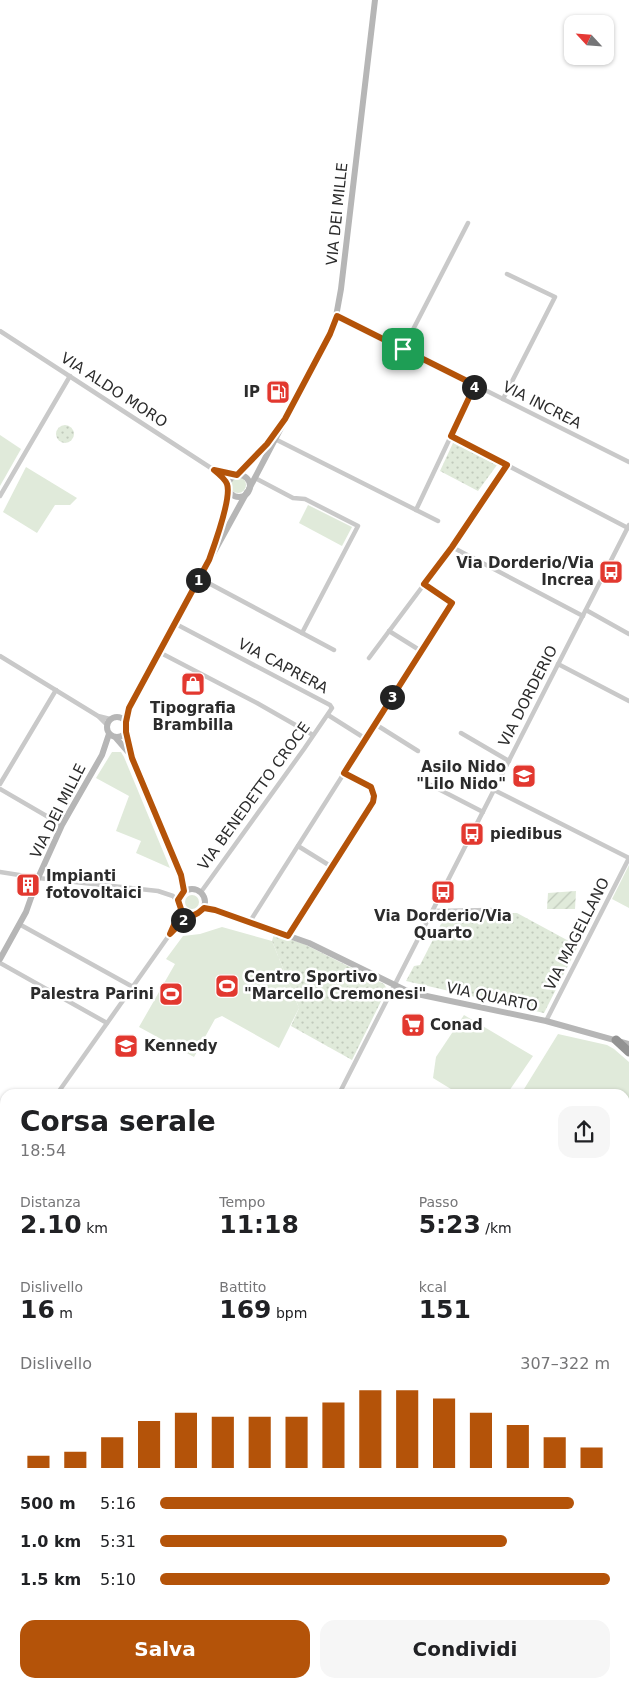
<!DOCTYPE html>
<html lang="it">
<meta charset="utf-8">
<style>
:root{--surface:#fff;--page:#f6f6f6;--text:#202124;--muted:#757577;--accent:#b45309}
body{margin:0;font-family:"DejaVu Sans",sans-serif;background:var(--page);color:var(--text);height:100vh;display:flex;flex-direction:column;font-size:19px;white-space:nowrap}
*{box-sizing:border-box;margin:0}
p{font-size:16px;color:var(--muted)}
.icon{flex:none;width:28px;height:28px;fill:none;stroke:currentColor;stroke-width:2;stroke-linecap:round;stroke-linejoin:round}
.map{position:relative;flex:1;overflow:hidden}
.details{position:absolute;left:0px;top:1089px;width:630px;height:599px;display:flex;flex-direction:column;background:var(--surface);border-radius:15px 15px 0 0;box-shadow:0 1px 4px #0004}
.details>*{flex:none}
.needle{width:32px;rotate:296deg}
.buttons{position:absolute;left:564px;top:15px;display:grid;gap:10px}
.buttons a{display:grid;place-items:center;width:50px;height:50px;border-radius:10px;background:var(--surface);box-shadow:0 1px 4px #0004;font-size:25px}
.pin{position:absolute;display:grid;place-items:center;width:42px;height:42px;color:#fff;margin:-21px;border-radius:10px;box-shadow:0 2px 8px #0006}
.km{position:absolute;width:25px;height:25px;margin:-12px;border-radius:50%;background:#222;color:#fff;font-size:14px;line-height:25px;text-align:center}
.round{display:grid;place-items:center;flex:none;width:52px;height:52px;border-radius:15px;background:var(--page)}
.head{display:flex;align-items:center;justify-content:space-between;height:85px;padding:0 20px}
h1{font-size:28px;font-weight:600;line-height:38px}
.stats{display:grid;grid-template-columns:repeat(3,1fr);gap:8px;height:85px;padding:5px 20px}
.stats div{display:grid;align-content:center}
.stats b{font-size:25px;font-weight:600}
.stats small{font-size:14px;font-weight:400}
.stats p{font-size:14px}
.chart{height:140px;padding:10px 20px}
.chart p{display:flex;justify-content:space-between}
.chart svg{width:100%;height:90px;margin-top:5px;stroke:var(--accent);stroke-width:6}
.cta{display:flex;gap:10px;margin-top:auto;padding:10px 20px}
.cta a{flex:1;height:58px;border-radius:15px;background:var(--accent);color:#fff;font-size:20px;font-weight:600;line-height:58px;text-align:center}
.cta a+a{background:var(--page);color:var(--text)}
ul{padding:0 20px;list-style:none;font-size:16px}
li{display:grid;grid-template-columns:80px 60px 1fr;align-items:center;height:38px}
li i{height:12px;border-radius:6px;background:var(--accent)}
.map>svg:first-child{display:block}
</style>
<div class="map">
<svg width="629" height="1687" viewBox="0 0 629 1687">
<defs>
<pattern id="park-dots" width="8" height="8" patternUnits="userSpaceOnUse" patternTransform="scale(1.25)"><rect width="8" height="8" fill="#e0eada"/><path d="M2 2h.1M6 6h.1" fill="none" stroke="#c0c9bb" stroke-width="1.8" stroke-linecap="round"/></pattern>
<pattern id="garden-furrows" width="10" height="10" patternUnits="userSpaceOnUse" patternTransform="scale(1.25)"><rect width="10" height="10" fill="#e0eada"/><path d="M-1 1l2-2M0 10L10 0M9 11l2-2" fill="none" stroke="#c0c9bb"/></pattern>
</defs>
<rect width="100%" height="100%" fill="#fff"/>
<g fill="#e0eada">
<polygon points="0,435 21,449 0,486"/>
<polygon points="26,467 77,498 70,505 55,505 37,533 3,512"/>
<circle cx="238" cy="485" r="8"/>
<polygon points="308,505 352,527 342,546 299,523"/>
<polygon points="112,752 121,752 124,757 170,868 136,853 141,841 116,831 129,796 96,778"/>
<polygon points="629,865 629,908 612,899"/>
<circle cx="192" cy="902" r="7"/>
<polygon points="222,927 272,941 299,1008 279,1048 222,1016 215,1019 194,1057 139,1027 175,964 166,959 183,936 200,934"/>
<polygon points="464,1015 533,1056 507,1094 459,1094 433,1078 436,1057"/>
<polygon points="558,1034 607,1045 614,1049 629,1062 629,1254 625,1262 625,1094 521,1094"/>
</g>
<g fill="url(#park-dots)">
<circle cx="65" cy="434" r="9"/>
<polygon points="453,443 497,465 478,491 440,471"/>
<polygon points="494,913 517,913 578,946 544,1013 406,981 414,966 420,965 442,922 494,919"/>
<polygon points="274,934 304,944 384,984 387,989 352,1060 291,1026 299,1008 272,941"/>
</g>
<polygon fill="url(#garden-furrows)" points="576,891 575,909 547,909 548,893"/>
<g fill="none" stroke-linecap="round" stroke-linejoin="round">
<g stroke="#c9c9c9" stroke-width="4.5">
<polyline points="337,316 629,462"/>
<polyline points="0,331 214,470 228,485"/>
<polyline points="403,349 468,223"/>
<polyline points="503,399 555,297 507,274"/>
<polyline points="451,436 628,528"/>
<polyline points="275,439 438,521"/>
<polyline points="217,471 235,476"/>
<polyline points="255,478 293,498 305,499 358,526 302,633"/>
<polyline points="0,496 70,376"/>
<polyline points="416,510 475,385"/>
<polyline points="452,547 583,616"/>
<polyline points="199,578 334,650"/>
<polyline points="586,610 629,634"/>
<polyline points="174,623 330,705 332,708 304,749 201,892"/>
<polyline points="389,631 421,651"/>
<polyline points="159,652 257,703 313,735"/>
<polyline points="0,656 98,716 110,719"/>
<polyline points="369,658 452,547 507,465"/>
<polyline points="558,664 629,701"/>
<polyline points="328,715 366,739"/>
<polyline points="99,717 107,725"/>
<polyline points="375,724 418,751"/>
<polyline points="461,733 509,761"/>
<polyline points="421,780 483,812"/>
<polyline points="0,784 56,690"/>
<polyline points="0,789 62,825"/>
<polyline points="494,790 629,858"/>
<polyline points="298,846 332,867"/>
<polyline points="0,872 38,878 158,891 173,896 179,904"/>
<polyline points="433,911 491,910"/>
<polyline points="249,923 452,603 424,584"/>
<polyline points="19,924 133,987"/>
<polyline points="173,929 181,909"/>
<polyline points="289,936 373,802 374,796 371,787 344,773"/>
<polyline points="0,963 107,1023"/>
<polyline points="546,1021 629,858"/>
<polyline points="57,1094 170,934 183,921 191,915"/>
<polyline points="339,1094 629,525"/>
<polyline points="0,1113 5,1114"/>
<polyline points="0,1174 5,1167"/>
<polyline points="0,1269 5,1271"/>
<polyline points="0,1330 5,1333"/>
<polyline points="0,1505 5,1507"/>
<polyline points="625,1642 629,1643"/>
<polyline points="90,1687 92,1682"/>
</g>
<g stroke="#b6b6b6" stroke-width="6">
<polyline points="237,475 273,436"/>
<circle cx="239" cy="486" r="11"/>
<polyline points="249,489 328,338 335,322 341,289 375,0"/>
<polyline points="216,541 221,527 228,488"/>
<circle cx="117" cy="727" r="10"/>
<polyline points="126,722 130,705 247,492"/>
<polyline points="126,732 132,758 181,875 184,891"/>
<polyline points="116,738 129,753"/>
<circle cx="192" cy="902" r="13"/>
<polyline points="203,908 215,910 309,943 405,990 417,994 546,1021 629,1044"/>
<polyline points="0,959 26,912 38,878 62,825 102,755 109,734"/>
</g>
<g stroke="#939393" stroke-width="9">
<polyline points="616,1040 629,1052"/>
<polyline points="625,1538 629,1526"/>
<polyline points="625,1579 629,1566"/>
<polyline points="577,1687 579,1682"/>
<polyline points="591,1687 592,1682"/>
</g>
</g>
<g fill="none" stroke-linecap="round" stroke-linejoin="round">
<g stroke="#fff" stroke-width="10">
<path id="route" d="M 337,316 L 475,385 L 451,436 L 507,465 L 452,547 L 424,584 L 452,603 L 344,773 L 371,787 L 374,796 L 373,802 L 288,936 L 215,910 L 204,908 L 198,913 L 184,920 L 170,934 L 181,909 L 178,900 L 184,891 L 181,875 L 132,758 L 126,732 L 126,722 L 129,708 L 209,560 C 214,546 232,498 227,484 C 225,479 219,474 214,470 L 237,475 L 267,444 L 285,419 L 330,334 Z"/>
</g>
<use href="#route" stroke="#b45309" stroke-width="6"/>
</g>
<defs>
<g id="fuel-square" transform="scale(1.25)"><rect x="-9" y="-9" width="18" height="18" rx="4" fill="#e2382f" stroke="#fff"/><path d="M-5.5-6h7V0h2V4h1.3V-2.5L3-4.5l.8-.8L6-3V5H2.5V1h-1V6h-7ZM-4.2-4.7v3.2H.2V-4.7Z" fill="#fff"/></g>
<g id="bus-square" transform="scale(1.25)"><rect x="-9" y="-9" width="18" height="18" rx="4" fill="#e2382f" stroke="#fff"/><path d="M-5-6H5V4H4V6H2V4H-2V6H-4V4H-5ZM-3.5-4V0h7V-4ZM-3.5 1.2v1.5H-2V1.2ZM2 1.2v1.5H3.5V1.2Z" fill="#fff"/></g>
<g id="shop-square" transform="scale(1.25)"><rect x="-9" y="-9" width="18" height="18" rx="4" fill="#e2382f" stroke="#fff"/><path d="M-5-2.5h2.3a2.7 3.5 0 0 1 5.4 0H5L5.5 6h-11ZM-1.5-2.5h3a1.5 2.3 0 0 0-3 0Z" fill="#fff"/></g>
<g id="school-square" transform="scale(1.25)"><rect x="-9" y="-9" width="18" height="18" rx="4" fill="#e2382f" stroke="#fff"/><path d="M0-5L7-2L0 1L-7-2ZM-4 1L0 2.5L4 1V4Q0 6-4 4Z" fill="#fff"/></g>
<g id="building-square" transform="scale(1.25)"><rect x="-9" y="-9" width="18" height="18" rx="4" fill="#e2382f" stroke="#fff"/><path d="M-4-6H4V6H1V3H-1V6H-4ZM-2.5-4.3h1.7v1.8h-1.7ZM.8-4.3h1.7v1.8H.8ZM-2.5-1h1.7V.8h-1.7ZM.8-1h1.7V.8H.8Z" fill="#fff"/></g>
<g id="stadium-square" transform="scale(1.25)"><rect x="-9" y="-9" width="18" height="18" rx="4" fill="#e2382f" stroke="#fff"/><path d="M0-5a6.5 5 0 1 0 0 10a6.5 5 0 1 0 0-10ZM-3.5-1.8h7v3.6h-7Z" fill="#fff"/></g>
<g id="supermarket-square" transform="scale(1.25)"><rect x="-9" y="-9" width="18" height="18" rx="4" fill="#e2382f" stroke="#fff"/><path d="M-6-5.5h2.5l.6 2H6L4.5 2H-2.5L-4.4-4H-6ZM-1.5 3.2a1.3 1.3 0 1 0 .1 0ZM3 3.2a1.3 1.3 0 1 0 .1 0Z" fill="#fff"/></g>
</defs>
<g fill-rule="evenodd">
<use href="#fuel-square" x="278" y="392"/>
<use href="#bus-square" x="611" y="572"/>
<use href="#shop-square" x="193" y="684"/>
<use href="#school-square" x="524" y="776"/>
<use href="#bus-square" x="472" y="834"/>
<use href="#building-square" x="28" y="885"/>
<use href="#bus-square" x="443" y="892"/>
<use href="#stadium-square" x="227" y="986"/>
<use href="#stadium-square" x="171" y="994"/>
<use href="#supermarket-square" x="413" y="1025"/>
<use href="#school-square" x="126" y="1046"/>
</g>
<g text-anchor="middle" stroke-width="5" stroke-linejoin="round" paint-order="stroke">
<g font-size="15" fill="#2c2c2c" stroke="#fff">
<text transform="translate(337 214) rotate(-84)" y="5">VIA DEI MILLE</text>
<text transform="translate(114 390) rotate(33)" y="5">VIA ALDO MORO</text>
<text transform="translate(542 405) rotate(27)" y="5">VIA INCREA</text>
<text transform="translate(283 666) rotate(28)" y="5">VIA CAPRERA</text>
<text transform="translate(528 696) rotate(-63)" y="5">VIA DORDERIO</text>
<text transform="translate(254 796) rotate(-54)" y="5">VIA BENEDETTO CROCE</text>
<text transform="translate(58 811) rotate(-63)" y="5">VIA DEI MILLE</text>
<text transform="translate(577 934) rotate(-63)" y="5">VIA MAGELLANO</text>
<text transform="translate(492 997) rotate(12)" y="5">VIA QUARTO</text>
</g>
<g font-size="15" font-weight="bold" fill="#2c2c2c" stroke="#fff" text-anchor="start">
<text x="260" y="397" text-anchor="end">IP</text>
<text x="594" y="568" text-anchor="end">Via Dorderio/Via<tspan x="594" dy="17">Increa</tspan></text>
<text x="193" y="713" text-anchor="middle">Tipografia<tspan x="193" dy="17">Brambilla</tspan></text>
<text x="506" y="772" text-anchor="end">Asilo Nido<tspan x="506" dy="17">"Lilo Nido"</tspan></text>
<text x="490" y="839">piedibus</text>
<text x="46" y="881">Impianti<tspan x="46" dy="17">fotovoltaici</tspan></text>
<text x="443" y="921" text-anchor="middle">Via Dorderio/Via<tspan x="443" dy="17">Quarto</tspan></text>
<text x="244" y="982">Centro Sportivo<tspan x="244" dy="17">"Marcello Cremonesi"</tspan></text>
<text x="154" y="999" text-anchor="end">Palestra Parini</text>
<text x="430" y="1030">Conad</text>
<text x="144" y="1051">Kennedy</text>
</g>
</g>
</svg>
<div class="buttons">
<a><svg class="needle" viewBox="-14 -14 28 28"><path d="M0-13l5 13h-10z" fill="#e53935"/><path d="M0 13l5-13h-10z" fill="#757577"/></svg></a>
</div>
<div class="pin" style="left:403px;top:349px;background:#1e9e55"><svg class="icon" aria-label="arrive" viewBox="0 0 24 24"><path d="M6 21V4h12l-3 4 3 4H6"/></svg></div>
<b class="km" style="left:198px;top:580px">1</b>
<b class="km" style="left:183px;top:920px">2</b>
<b class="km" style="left:392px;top:697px">3</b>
<b class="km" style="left:474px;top:387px">4</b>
<section class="details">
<div class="head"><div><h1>Corsa serale</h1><p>18:54</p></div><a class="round"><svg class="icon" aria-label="share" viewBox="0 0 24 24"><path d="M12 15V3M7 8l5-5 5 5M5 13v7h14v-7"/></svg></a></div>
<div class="stats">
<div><p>Distanza</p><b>2.10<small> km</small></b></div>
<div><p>Tempo</p><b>11:18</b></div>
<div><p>Passo</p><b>5:23<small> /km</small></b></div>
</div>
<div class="stats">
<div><p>Dislivello</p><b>16<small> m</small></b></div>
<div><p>Battito</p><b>169<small> bpm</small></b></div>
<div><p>kcal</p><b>151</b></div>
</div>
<div class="chart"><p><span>Dislivello</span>307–322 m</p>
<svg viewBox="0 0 160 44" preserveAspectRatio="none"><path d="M5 44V38M15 44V36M25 44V29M35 44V21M45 44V17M55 44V19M65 44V19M75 44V19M85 44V12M95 44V6M105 44V6M115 44V10M125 44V17M135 44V23M145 44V29M155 44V34"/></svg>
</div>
<ul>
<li><b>500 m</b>5:16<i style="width:92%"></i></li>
<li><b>1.0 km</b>5:31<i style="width:77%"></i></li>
<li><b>1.5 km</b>5:10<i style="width:100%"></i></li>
</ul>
<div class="cta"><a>Salva</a><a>Condividi</a></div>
</section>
</div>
